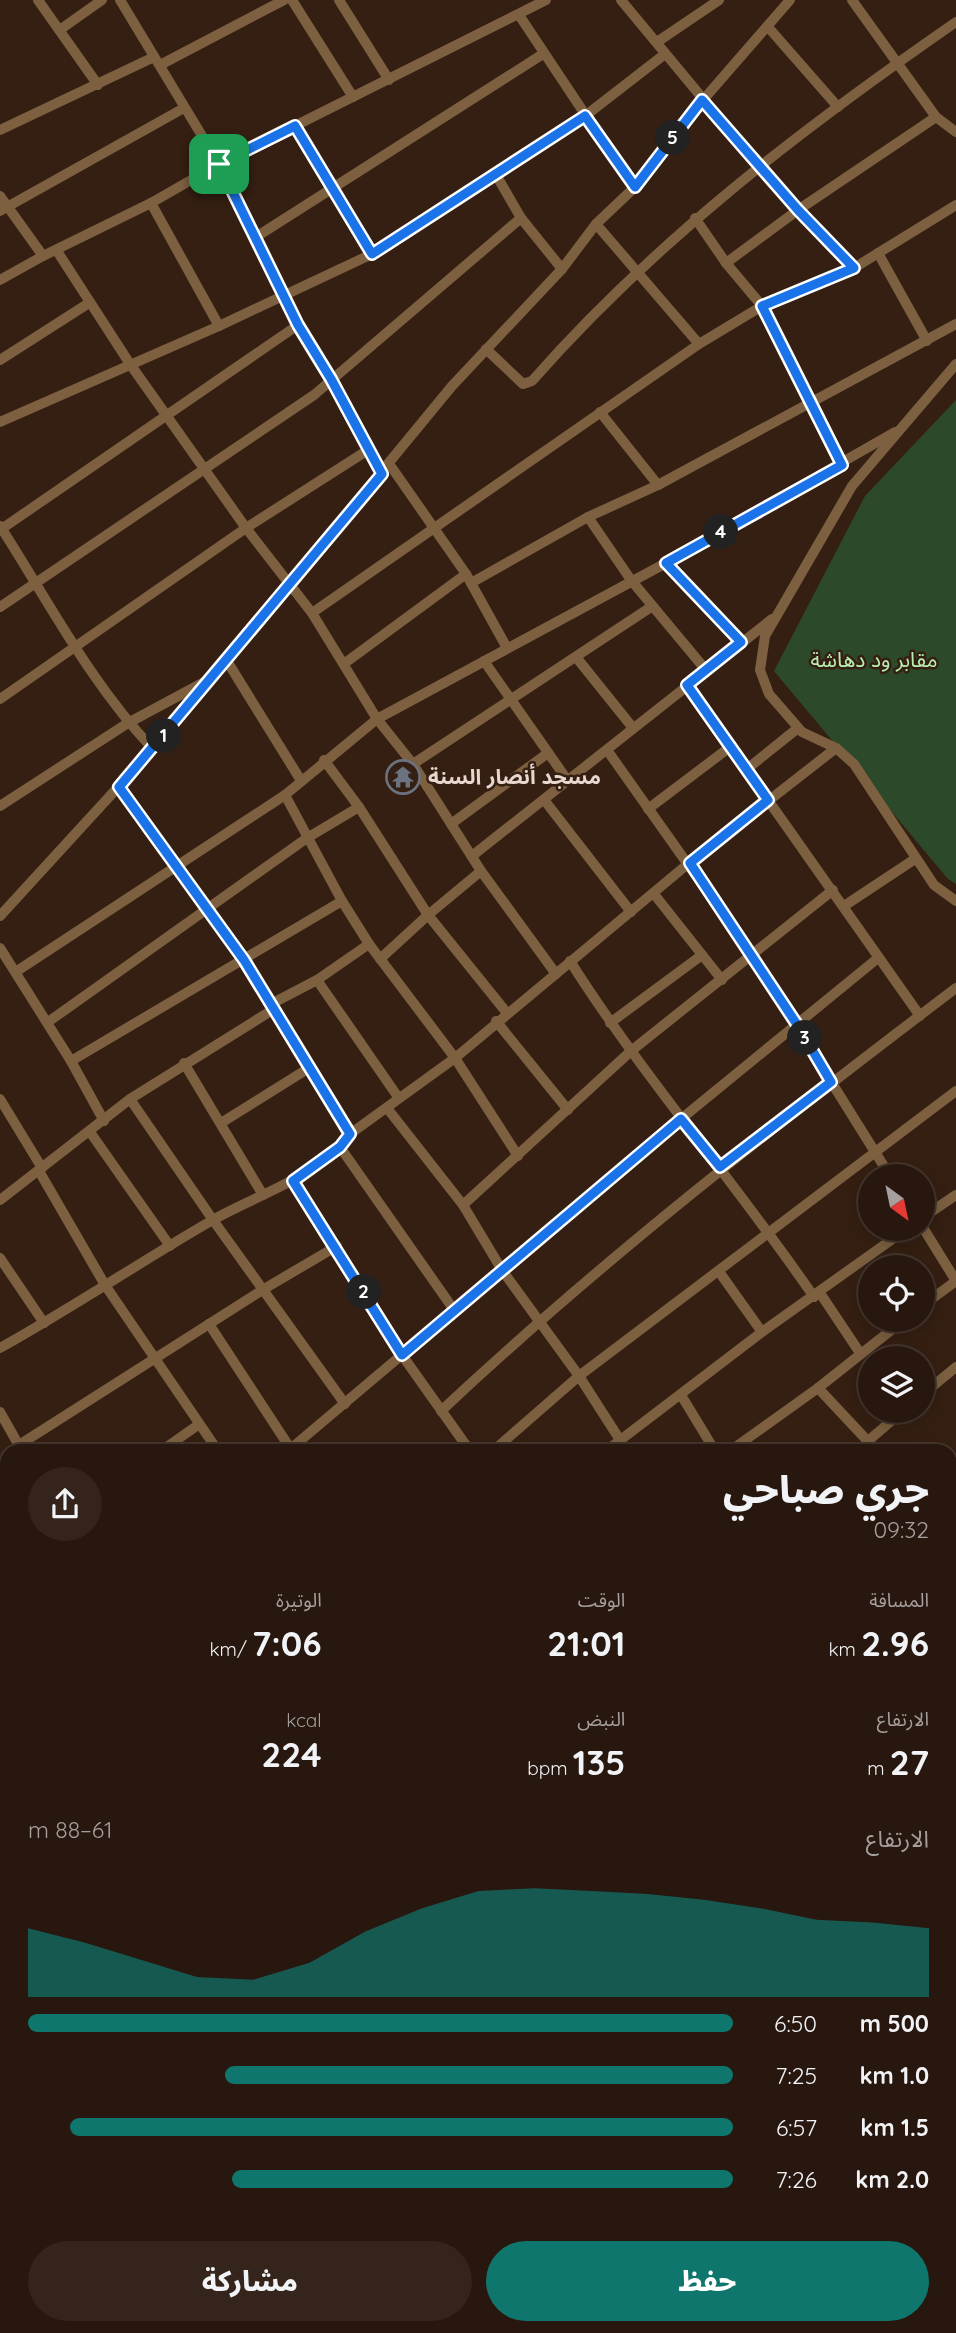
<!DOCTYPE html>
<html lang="ar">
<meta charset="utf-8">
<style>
:root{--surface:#28170e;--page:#34241c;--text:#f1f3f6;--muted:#a59f9e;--line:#44362e;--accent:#0f766e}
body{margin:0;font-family:Quicksand,"Noto Sans Arabic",sans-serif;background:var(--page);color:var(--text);direction:rtl;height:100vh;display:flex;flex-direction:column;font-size:26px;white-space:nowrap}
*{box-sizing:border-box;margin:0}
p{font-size:23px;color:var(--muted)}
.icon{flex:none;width:38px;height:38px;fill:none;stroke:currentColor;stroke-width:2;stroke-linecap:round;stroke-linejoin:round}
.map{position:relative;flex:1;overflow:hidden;direction:ltr}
.side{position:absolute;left:0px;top:1444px;width:957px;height:891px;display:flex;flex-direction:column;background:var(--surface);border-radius:21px 21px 0 0;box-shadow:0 4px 18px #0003,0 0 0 2px var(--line);direction:rtl}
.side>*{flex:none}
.needle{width:46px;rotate:147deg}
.buttons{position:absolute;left:858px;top:1164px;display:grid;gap:14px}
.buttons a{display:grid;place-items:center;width:77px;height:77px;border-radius:50%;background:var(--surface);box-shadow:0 4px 18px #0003,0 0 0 2px var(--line);font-size:35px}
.pin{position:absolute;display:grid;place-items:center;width:60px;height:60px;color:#fff;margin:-30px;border-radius:14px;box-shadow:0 4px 10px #0006}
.km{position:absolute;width:35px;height:35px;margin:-18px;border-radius:50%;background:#222;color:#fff;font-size:19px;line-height:35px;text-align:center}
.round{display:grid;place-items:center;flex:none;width:74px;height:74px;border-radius:37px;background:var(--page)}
.overview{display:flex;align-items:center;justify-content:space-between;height:119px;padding:0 28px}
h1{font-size:38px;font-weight:800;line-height:52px}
.figures{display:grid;grid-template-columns:repeat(3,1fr);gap:10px;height:119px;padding:7px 28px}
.figures div{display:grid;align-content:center}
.figures b{font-size:35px;font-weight:800}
.figures small{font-size:19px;font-weight:400}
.figures p{font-size:19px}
.chart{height:196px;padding:14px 28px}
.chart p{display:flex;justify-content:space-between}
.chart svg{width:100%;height:126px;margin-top:7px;fill:var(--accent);opacity:.7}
.action{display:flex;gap:14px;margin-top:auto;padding:14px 28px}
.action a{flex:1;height:80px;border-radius:42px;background:var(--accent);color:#fff;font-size:28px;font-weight:800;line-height:80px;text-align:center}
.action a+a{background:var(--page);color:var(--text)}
ul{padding:0 28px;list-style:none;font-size:23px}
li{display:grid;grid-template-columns:112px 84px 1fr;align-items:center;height:52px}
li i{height:18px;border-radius:9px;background:var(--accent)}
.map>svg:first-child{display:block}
</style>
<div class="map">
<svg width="956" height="2333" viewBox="0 0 956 2333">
<rect width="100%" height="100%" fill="#351f12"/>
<polygon fill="#2c4a29" points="956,400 956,884 948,879 774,671 865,496"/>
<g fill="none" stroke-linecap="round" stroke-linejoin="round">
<g stroke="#7c6040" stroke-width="10">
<polyline points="38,0 98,85"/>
<polyline points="120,0 219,164 298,325 331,378 382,474"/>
<polyline points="292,0 353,97"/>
<polyline points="339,0 389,80"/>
<polyline points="621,0 758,165 854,268"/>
<polyline points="852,0 936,117 956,132"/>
<polyline points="519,15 634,188"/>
<polyline points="768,27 838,107"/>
<polyline points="61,29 102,0"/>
<polyline points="657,42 719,0"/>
<polyline points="160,65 284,0"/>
<polyline points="295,126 372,254"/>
<polyline points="0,130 154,57"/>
<polyline points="495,173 521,218 562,269"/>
<polyline points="0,196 43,256"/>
<polyline points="151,203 219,326"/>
<polyline points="0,211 184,108"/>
<polyline points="695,218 726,263 762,306 842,465"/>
<polyline points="596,224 699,344"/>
<polyline points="256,237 543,54"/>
<polyline points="57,251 130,364 246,528 312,613 377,719 413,764 481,871 556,974"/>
<polyline points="878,253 927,341"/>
<polyline points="726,263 798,210 936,117"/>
<polyline points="0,280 43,256 151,203 219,164 546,0"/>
<path d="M 486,349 L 523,384 L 532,381 C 656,240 803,128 956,22"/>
<polyline points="0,360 89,303"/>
<polyline points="956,364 852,486 765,636 760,670 769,694 802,732 836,748 854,764 934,885 956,901"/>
<polyline points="600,412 658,485"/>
<polyline points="0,422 219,326 372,254 585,116 665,54"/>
<polyline points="390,465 466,574 507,648"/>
<polyline points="588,517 631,580 705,669"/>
<path d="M 0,526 C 49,602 91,684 153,749"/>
<polyline points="0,530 298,325"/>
<polyline points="666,563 741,642"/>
<polyline points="471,583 588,517 658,485 956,324"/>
<polyline points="0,607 314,395 521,218"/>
<polyline points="312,613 699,344 762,306 854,268 956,205"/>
<polyline points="576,657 633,728"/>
<polyline points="227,661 300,779"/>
<polyline points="484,661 568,781"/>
<polyline points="345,663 466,574"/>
<polyline points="687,685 920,1016"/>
<polyline points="0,699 246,528 368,450"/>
<polyline points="607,750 752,955 890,1176"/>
<polyline points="324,760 359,807 428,915 507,1013"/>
<polyline points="413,764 651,607"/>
<polyline points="747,769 798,728"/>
<polyline points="119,787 244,960 271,1004"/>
<polyline points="285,795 342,901 369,944 455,1058 518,1156"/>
<polyline points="545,801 631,912"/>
<polyline points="0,806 128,723 208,680"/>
<polyline points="648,809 730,747"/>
<polyline points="451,824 548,753"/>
<polyline points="472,856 772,619"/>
<polyline points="654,894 722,980"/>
<polyline points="844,906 915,859"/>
<polyline points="0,916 153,749 452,386 562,269 596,224 634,188 703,100 790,0"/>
<polyline points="0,948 71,1061 104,1121"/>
<polyline points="380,959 428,915 481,871"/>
<path d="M 570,961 C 644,1078 736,1183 814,1297"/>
<polyline points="17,971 285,795 377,719 666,563 895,432"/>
<polyline points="317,980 398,1097"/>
<polyline points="274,1009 350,1134"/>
<polyline points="496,1021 568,1110"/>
<polyline points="48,1022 307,838 359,807"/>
<polyline points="610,1023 702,955"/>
<polyline points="71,1061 342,901"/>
<polyline points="184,1063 263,1195"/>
<polyline points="0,1099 42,1168"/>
<polyline points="130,1099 213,1220 345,1404"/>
<polyline points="387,1108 463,1205 502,1270 579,1376 620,1440"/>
<polyline points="221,1123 309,1068"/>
<polyline points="90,1132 170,1246"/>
<polyline points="340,1147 454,1310"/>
<polyline points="39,1171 105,1285 218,1451"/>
<polyline points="293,1181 402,1355 470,1451"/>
<polyline points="0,1200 130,1099 274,1009 271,1004 317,980 369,944"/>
<polyline points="463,1205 631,1051 833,890"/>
<polyline points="922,1218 956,1195"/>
<polyline points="922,1226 956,1281"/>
<polyline points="0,1258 44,1323"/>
<polyline points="720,1273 762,1332"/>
<polyline points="820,1293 860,1353"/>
<polyline points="922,1306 956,1281"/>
<polyline points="209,1324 292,1451"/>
<path d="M 0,1348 C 72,1308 140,1262 211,1221 C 258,1194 315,1179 350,1134 L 455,1058 L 689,863 L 836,748"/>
<polyline points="818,1388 877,1451"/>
<polyline points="681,1395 715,1451"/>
<polyline points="922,1395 956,1367"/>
<path d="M 441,1411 C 603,1259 778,1123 956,988"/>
<polyline points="0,1412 22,1451"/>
<polyline points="868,1441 904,1410"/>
<polyline points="19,1445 264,1289 337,1246"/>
<polyline points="161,1451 198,1425"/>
<polyline points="288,1451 681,1119 878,958"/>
<polyline points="493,1451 579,1376 956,1091"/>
<polyline points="606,1451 762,1332 908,1228"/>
<polyline points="730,1451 818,1388 904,1320"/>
<polyline points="0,1497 7,1493"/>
<polyline points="950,1524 956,1519"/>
<polyline points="950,1535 956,1544"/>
<polyline points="0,1575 7,1571"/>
<polyline points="950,1610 956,1605"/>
<polyline points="0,1689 7,1683"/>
<polyline points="950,1698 956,1693"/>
<polyline points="0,1741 7,1738"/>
<polyline points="950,1744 956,1751"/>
<polyline points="0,1810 7,1826"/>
<polyline points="950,1847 956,1854"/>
<polyline points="0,1910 7,1907"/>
<polyline points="950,1921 956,1915"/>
<polyline points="0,1993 7,1990"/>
<polyline points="950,2036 956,2042"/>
<polyline points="0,2074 7,2071"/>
<polyline points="950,2139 956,2134"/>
<polyline points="0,2161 7,2158"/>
<polyline points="950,2195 956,2202"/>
<polyline points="0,2204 7,2195"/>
<polyline points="950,2226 956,2221"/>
<polyline points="0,2317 7,2308"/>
<polyline points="248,2328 255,2333"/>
<polyline points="338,2328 344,2333"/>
<polyline points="416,2328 422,2333"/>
<polyline points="751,2328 756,2333"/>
<polyline points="879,2328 883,2333"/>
<polyline points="950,2328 954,2333"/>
<polyline points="102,2333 105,2328"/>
<polyline points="202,2333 206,2328"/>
<polyline points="306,2333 310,2328"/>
<polyline points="555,2333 560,2328"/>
<polyline points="652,2333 658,2328"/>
<polyline points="734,2333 739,2328"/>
<polyline points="827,2333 833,2328"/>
</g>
<g stroke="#ad814c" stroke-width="14">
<polyline points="0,1694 7,1706"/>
<polyline points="0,1715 7,1728"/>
<polyline points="512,2328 516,2333"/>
<polyline points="534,2328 539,2333"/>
</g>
</g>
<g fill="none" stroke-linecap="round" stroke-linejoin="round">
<g stroke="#fff" stroke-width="14">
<polygon id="route" points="702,100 798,210 854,268 762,306 842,465 666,563 741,642 687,685 768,800 690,863 798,1026 831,1082 720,1167 681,1119 402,1355 293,1181 340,1147 350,1134 244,960 119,787 382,474 331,379 298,325 219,164 295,126 372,254 585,116 635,187"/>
</g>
<use href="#route" stroke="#1a73e8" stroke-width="9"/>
</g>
<defs>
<g id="temple-ring" transform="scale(1.75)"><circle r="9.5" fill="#351f12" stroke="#6b7280" stroke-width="1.5"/><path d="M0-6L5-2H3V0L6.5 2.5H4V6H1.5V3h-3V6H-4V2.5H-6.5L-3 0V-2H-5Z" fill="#6b7280"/></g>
</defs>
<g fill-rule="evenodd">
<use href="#temple-ring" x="403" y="777"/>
</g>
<g text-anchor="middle" stroke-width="5" stroke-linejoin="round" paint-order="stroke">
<g font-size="21" fill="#b8efb2" stroke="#351f12">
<text x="874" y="667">مقابر ود دهاشة</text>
</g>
<g font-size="21" font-weight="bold" fill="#e7d7cf" stroke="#351f12" text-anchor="start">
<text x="428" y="784">مسجد أنصار السنة</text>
</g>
</g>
</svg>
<div class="buttons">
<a><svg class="needle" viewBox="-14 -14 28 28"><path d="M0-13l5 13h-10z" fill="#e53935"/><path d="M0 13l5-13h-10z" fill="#a59f9e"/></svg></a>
<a><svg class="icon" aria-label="locate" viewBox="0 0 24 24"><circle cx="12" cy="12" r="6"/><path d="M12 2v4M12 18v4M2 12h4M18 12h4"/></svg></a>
<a><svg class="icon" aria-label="layers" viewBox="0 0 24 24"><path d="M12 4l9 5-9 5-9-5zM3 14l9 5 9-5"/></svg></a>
</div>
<div class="pin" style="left:219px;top:164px;background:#1e9e55"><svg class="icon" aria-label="arrive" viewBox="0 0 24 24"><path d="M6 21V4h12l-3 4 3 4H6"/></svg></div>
<b class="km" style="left:164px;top:736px">1</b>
<b class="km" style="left:364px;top:1292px">2</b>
<b class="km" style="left:805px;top:1038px">3</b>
<b class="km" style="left:721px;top:532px">4</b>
<b class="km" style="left:673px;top:138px">5</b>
<section class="side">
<div class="overview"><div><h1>جري صباحي</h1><p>09:32</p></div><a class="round"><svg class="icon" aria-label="share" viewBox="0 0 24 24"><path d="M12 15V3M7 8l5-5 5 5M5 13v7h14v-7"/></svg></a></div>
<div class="figures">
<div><p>المسافة</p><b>2.96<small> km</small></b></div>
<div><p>الوقت</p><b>21:01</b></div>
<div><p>الوتيرة</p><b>7:06<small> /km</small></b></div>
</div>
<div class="figures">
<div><p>الارتفاع</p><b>27<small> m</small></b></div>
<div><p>النبض</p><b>135<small> bpm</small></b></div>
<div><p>kcal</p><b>224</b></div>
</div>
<div class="chart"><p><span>الارتفاع</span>61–88 m</p>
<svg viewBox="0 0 160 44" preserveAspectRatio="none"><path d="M0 44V20L10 25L20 31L30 37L40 38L50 32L60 21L70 13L80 7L90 6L100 7L110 8L120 10L130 13L140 17L150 18L160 20V44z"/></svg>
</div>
<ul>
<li><b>500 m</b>6:50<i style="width:100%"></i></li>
<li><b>1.0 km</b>7:25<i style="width:72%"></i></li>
<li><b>1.5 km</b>6:57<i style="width:94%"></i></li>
<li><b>2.0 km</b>7:26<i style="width:71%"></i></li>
</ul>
<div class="action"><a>حفظ</a><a>مشاركة</a></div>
</section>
</div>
